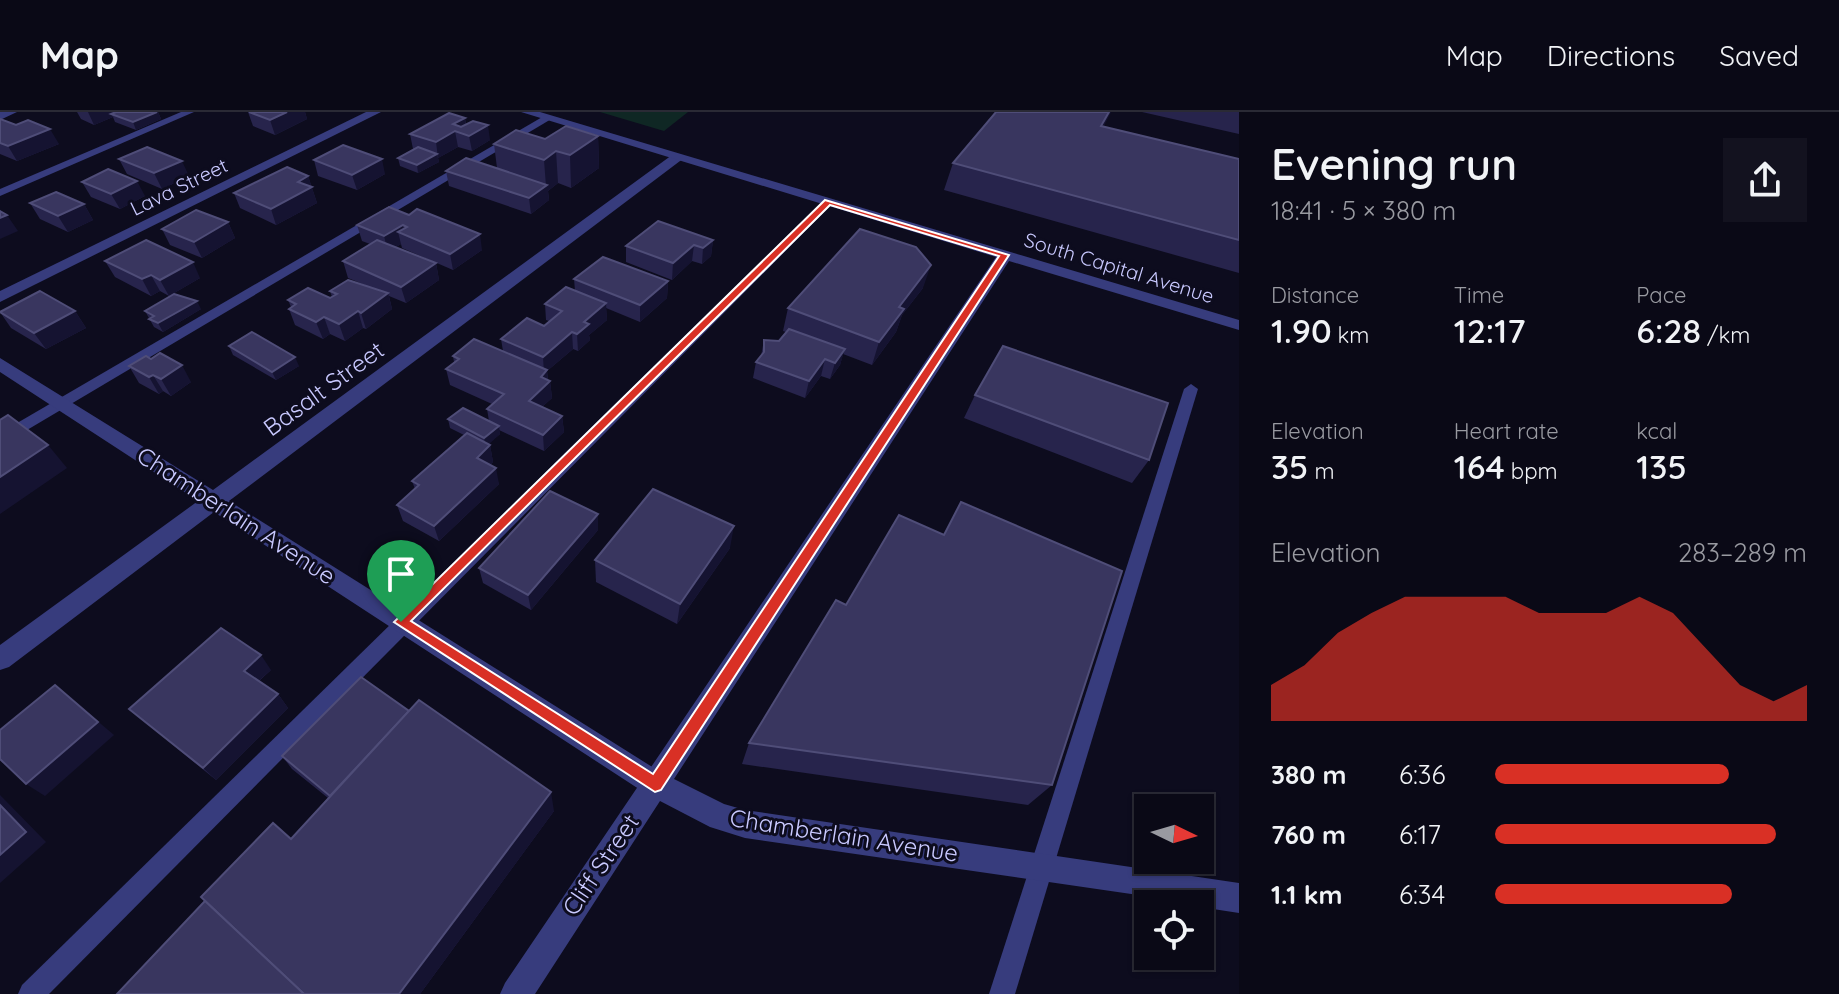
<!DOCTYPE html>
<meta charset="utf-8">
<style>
:root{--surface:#0a0916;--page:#13121f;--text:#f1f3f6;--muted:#999aa1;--line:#2a2a35;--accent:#d93025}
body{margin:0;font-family:Quicksand,sans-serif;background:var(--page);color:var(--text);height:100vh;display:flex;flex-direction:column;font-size:30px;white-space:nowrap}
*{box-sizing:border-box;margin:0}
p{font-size:26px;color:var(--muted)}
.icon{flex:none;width:44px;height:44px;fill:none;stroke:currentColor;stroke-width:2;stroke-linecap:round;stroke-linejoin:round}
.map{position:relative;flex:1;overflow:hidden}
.drawer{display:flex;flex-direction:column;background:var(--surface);width:600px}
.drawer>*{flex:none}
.needle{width:52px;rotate:95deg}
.fabs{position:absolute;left:1134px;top:682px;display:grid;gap:16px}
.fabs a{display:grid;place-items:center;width:80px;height:80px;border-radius:0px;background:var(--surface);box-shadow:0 2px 6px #0004,0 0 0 2px var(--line);font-size:40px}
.pin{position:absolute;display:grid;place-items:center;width:68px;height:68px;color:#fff;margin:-82px -34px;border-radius:50% 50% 50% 0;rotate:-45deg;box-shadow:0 0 8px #0007}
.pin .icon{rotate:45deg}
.round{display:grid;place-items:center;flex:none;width:84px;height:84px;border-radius:0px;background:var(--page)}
.summary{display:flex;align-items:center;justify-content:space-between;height:136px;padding:0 32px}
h1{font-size:44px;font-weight:600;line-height:60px}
.stats{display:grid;grid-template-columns:repeat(3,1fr);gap:12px;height:136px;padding:8px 32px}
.stats div{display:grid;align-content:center}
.stats b{font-size:34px;font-weight:600}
.stats small{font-size:22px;font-weight:400}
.stats p{font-size:22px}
.chart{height:224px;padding:16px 32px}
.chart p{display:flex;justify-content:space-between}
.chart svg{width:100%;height:144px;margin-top:8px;fill:var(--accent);opacity:.7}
ul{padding:0 32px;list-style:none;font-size:26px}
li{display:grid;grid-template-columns:128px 96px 1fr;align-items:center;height:60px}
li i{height:20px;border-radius:10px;background:var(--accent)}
header{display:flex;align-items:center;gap:48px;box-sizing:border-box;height:112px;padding:0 40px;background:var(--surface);border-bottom:2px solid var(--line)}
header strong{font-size:38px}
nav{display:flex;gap:44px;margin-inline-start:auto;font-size:28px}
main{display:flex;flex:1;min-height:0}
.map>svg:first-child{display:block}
</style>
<header>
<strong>Map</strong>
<nav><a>Map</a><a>Directions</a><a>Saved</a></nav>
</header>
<main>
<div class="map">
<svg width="1239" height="882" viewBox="0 0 1239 882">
<rect width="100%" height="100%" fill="#0d0c1e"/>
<polygon fill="#0f2724" points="600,0 688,0 664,19"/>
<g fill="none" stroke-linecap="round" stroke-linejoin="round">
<g fill="#373c7d" fill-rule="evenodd">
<polygon points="181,0 194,0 0,84 0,77"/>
<polygon points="544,4 553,6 0,334 0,321"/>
<polygon points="824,88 834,90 49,882 18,882 22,873"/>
<polygon points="1191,272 1198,277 1015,882 989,882 1184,277"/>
</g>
<g fill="#373c7d" fill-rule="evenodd">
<polygon points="0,0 17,0 0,8"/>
<polygon points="366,0 381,0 0,190 0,179"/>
<polygon points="672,43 684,46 229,389 665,663 669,672 665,681 655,685 645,681 214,400 9,555 0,558 0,533 198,389 0,260 0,246 213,378"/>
</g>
<polygon fill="#373c7d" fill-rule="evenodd" points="521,0 540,0 1239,208 1239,218 1009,149 674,667 724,692 745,698 1239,771 1239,801 1200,795 1200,792 745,726 710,715 660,689 535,882 500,882 505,871 996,145"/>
</g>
<g fill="#27244c">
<polygon points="77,0 158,0 161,7 136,18 115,10 113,5 94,13 81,7"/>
<polygon points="248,0 305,0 307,7 275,23 253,14"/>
<polygon points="1142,0 1239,0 1239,22"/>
<polygon points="465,6 466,12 490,28 472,39 458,35 438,46 439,50 418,61 400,54 398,46 413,37 410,22"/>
<polygon points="0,7 59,32 17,49 0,42"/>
<polygon points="1104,15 1239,47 1239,161 944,78 953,51"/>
<polygon points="598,24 599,56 571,76 558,71 548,79 549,88 531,102 449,74 446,59 497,56 494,32"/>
<polygon points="119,47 189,64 162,77 127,62"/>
<polygon points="314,48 385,62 357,78 318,64"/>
<polygon points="308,64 317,91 276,113 240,96 234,81"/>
<polygon points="82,70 145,84 120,97 91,85"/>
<polygon points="30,91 84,92 93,108 68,120 40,107"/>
<polygon points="389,95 482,138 453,158 402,136 401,132 396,135 436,151 439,168 406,191 389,184 392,197 366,217 363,216 345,229 330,222 323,227 295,213 289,197 291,195 288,188 330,186 332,185 330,179 365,173 348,166 343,149 370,132 362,129 357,113"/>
<polygon points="228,110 235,126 202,146 170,133 162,117"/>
<polygon points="713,128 711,144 702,152 692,149 672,168 626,150 626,134"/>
<polygon points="105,149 200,166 169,184 160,179 151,184 115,165"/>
<polygon points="574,167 668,169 667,186 640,210 606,196 607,208 589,223 590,228 578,239 573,237 547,259 548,268 550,269 552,286 542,295 562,304 564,320 544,339 499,318 500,322 488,332 490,333 493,350 490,353 499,372 439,429 403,409 397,393 415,377 412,369 464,323 450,316 448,307 489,309 487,297 492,292 450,273 446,257 454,250 453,244 503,239 501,227 544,214 549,209 546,208 545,192 575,179"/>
<polygon points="923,176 902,203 896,220 872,253 843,242 840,253 830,267 821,264 805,286 753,266 756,250 761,244 764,228 779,229 786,220 783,219 788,196"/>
<polygon points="201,197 163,220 154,215 145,199"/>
<polygon points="75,199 86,216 46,237 11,216 0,200"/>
<polygon points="229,234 299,254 276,268 233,243"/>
<polygon points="129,254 191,270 171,284 163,279 159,282 139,271"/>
<polygon points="975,283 1149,348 1132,371 964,306"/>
<polygon points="598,418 531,498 483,471 479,456"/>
<polygon points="944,423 1052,673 1028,693 742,652 749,631 846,493"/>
<polygon points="730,436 677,512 596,470 595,448"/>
<polygon points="271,558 259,569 278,582 288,596 216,668 129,597"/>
<polygon points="282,644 554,699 420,882 117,882 291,727 328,686 292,657"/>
</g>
<g fill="#151331">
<polygon points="88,0 126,0 111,2 113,5 94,13"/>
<polygon points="158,0 161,7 136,18 133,10"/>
<polygon points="287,0 305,0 307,7 275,23 270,8"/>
<polygon points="1109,0 1111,0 1103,16 1101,14"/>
<polygon points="465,6 467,21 455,19 458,35 438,46 436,30 453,12"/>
<polygon points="488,13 490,28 472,39 469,24"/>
<polygon points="50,17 59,32 17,49 8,34"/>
<polygon points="598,24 599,56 571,76 570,43"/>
<polygon points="556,39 558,71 548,79 549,88 531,102 529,86 546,74 544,48"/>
<polygon points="437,42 439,50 418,61 417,53"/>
<polygon points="382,47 385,62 357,78 352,63"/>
<polygon points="182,49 189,64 162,77 154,61"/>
<polygon points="308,64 317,91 276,113 271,97 298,70"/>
<polygon points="137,69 145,84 120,97 111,82"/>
<polygon points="84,92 93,108 68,120 58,104"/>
<polygon points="7,103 18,119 0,127 0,106"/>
<polygon points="228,110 235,126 202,146 194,130"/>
<polygon points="403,113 405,123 398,120 401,132 388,140 384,124"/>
<polygon points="480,122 482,138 453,158 450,142"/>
<polygon points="713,128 711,144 702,152 703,136"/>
<polygon points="694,133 692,149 672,168 673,151"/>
<polygon points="193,150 200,166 169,184 160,168"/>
<polygon points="436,151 439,168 406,191 401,175"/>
<polygon points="931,153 923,176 902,203 896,220 872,253 879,230 899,195"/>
<polygon points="151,163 160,179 151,184 142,167"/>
<polygon points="668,169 667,186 640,210 640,193"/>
<polygon points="388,181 392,197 366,217 361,201"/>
<polygon points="197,189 201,197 163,220 158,211"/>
<polygon points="606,191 607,208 589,223 590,228 578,239 577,222 584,210"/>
<polygon points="75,199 86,216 46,237 34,221"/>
<polygon points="358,199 363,216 345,229 339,212"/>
<polygon points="324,205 330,222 323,227 316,210"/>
<polygon points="572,220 573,237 547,259 548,271 550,269 552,286 531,305 529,289 541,265 544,261 543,245"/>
<polygon points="845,237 840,253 830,267 835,251"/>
<polygon points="295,245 299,254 276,268 272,260"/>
<polygon points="825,247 821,264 805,286 809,269"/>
<polygon points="182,253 191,270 171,284 161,267"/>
<polygon points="153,263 163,279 159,282 149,265"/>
<polygon points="562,304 564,320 544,339 543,323"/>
<polygon points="499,314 500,322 486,335 484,326"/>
<polygon points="48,333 67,356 0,402 0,365"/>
<polygon points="490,333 493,350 480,362 477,346"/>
<polygon points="496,356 499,372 439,429 434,414"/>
<polygon points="598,402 598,418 531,498 528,483"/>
<polygon points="734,414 730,436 677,512 680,492"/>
<polygon points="261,543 271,558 255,572 244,559"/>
<polygon points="55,573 114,623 45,684 26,672"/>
<polygon points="278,582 288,596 216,668 203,656"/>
<polygon points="551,680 554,699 420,882 399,882"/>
<polygon points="0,683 46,730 0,771"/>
</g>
<g fill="#39365f" stroke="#4f4d78" stroke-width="2">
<polygon points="116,0 157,0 133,10 111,2"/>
<polygon points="249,0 287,0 270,8"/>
<polygon points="996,0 1109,0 1101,14 1239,47 1239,128 953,51"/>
<polygon points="449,1 465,6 453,12 461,15 473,9 488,13 469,24 455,19 436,30 410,22"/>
<polygon points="0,7 16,13 28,8 50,17 8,34 0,31"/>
<polygon points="566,14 598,24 570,43 556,39 544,48 494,32 516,18 545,27"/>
<polygon points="343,33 382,47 352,63 314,48"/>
<polygon points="147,35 182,49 154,61 119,47"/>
<polygon points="418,35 437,42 417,53 398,46"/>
<polygon points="466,46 547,73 529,86 446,59"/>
<polygon points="287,55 308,64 298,70 312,75 271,97 234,81"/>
<polygon points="108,57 137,69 111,82 82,70"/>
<polygon points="56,80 84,92 58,104 30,91"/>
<polygon points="389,95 409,103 417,97 480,122 450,142 398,120 407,115 403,113 384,124 357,113"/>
<polygon points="196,98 228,110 194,130 162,117"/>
<polygon points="0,99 7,103 0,106"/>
<polygon points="658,109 713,128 703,136 694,133 673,151 626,134"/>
<polygon points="860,117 916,135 931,153 899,195 904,197 879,230 788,196"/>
<polygon points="146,128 193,150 160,168 151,163 142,167 105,149"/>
<polygon points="377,128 436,151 401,175 343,149"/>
<polygon points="603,145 668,169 640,193 574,167"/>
<polygon points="348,168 388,181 361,201 358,199 339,212 324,205 316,210 289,197 296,192 288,188 308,176 330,186 337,182 330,179"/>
<polygon points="566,175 606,191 584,210 589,212 577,222 572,220 543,245 501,227 527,206 544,214 562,199 545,192"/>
<polygon points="40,179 75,199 34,221 0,200"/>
<polygon points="174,182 197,189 158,211 149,207 154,204 145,199"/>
<polygon points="789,217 845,237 835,251 825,247 809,269 756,250 764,240 764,228 779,229"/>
<polygon points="252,220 295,245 272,260 229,234"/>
<polygon points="474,227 547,258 541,265 550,269 529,289 562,304 543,323 487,297 504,282 446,257 459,247 453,244"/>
<polygon points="1003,234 1168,291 1149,348 975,283"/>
<polygon points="160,241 182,253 161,267 153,263 149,265 129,254 146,244 151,247"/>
<polygon points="463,296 499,314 484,326 448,307"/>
<polygon points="8,303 48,333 0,365 0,308"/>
<polygon points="467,321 490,333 477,346 496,356 434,414 397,393 419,373 412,369"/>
<polygon points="653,377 734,414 680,492 595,448"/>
<polygon points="550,379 598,402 528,483 479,456"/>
<polygon points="961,390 1122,459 1052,673 749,631 836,488 846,493 899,403 944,423"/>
<polygon points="221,516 261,543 244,559 278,582 203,656 129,597"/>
<polygon points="361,565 409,599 330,684 282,644"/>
<polygon points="55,573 98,610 26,672 0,647 0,618"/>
<polygon points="419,588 551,680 399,882 304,882 201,785 273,711 291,727"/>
<polygon points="0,693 26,720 0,743"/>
<polygon points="205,789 304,882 117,882"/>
</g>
<path fill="#d93025" stroke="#fff" stroke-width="2" fill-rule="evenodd" d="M 825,88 L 1009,143 L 661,678 L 655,680 L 394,510 ZM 830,93 L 999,144 L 653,662 L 411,509 Z"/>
<g text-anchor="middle" stroke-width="6" stroke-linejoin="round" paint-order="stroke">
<g font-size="20" fill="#c9c9ff" stroke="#0d0c1e">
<text transform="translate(179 75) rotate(-26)" y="7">Lava Street</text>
<text transform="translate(1119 156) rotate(17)" y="7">South Capital Avenue</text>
</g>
<g font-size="24" fill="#c9c9ff" stroke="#0d0c1e">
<text transform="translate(324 277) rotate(-36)" y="8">Basalt Street</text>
<text transform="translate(236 404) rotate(33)" y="8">Chamberlain Avenue</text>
<text transform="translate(844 724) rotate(9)" y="8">Chamberlain Avenue</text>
<text transform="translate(601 753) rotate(-56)" y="8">Cliff Street</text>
</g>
</g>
</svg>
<div class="fabs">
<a><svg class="needle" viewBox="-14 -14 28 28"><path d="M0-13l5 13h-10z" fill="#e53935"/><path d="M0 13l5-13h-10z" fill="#999aa1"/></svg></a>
<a><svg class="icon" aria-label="locate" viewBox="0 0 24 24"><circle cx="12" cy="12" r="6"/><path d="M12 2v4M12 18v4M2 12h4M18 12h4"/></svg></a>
</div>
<div class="pin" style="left:401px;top:510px;background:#1e9e55"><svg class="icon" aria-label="arrive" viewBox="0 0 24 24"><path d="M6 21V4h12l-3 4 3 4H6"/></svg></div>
</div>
<section class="drawer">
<div class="summary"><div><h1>Evening run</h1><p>18:41 · 5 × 380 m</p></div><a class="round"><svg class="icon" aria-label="share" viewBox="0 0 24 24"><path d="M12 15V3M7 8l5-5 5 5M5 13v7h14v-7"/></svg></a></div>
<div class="stats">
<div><p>Distance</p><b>1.90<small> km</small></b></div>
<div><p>Time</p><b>12:17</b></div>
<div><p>Pace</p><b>6:28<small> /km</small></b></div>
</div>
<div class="stats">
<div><p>Elevation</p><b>35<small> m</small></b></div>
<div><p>Heart rate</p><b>164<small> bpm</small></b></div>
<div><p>kcal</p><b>135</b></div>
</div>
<div class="chart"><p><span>Elevation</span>283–289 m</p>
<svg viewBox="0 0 160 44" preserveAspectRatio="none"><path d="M0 44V33L10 27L20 17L30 11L40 6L50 6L60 6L70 6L80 11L90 11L100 11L110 6L120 11L130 22L140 33L150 38L160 33V44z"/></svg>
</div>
<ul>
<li><b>380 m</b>6:36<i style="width:75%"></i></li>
<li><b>760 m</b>6:17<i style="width:90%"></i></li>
<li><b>1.1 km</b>6:34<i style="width:76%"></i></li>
</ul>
</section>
</main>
